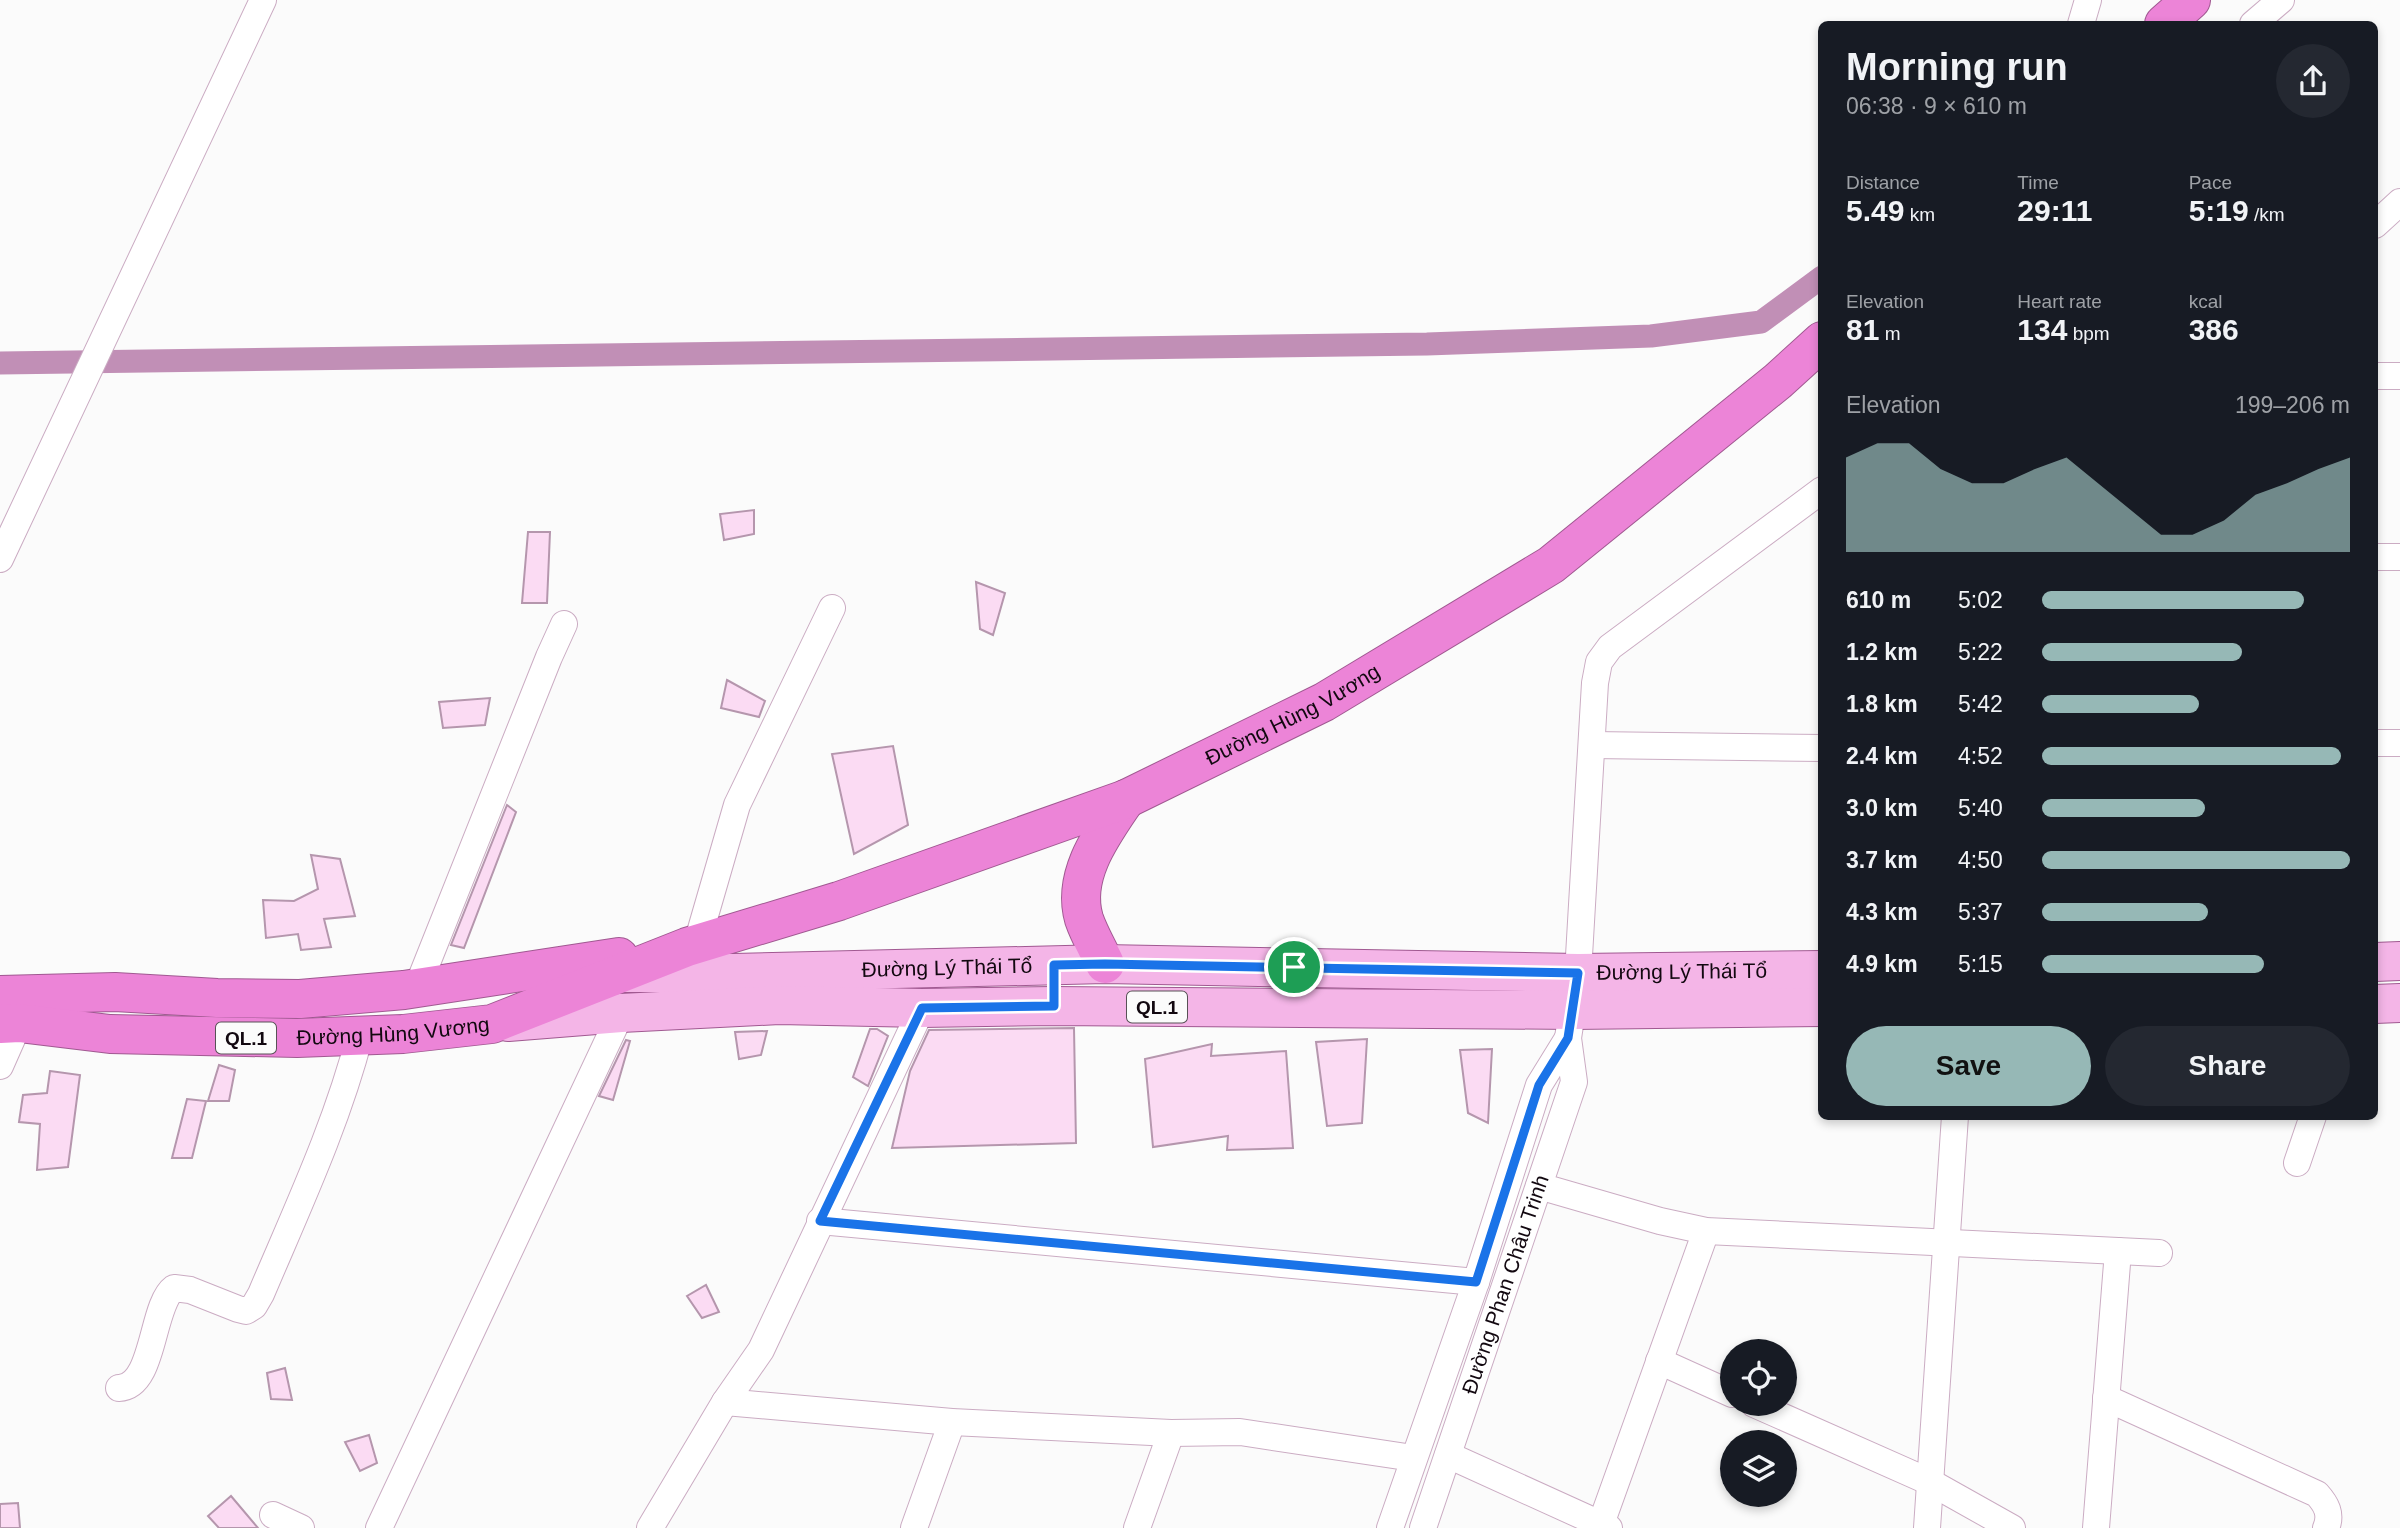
<!DOCTYPE html>
<meta charset="utf-8">
<style>
:root{--surface:#171b24;--page:#242831;--text:#f1f3f6;--muted:#9ea1a6;--accent:#96b8b6}
body{margin:0;font-family:Arial,sans-serif;background:var(--page);color:var(--text);height:100vh;display:flex;flex-direction:column;font-size:26px;white-space:nowrap}
*{box-sizing:border-box;margin:0}
p{font-size:23px;color:var(--muted)}
.icon{flex:none;width:38px;height:38px;fill:none;stroke:currentColor;stroke-width:2;stroke-linecap:round;stroke-linejoin:round}
.map{position:relative;flex:1;overflow:hidden}
.details{position:absolute;left:1818px;top:21px;width:560px;height:1099px;display:flex;flex-direction:column;background:var(--surface);border-radius:10px;box-shadow:0 4px 10px #0003}
.details>*{flex:none}
.controls{position:absolute;left:1720px;top:1339px;display:grid;gap:14px}
.controls a{display:grid;place-items:center;width:77px;height:77px;border-radius:50%;background:var(--surface);box-shadow:0 4px 10px #0003;font-size:35px}
.pin{position:absolute;display:grid;place-items:center;width:60px;height:60px;color:#fff;margin:-30px;border:4px solid #fff;border-radius:50%;box-shadow:0 2px 7px #0007}
.round{display:grid;place-items:center;flex:none;width:74px;height:74px;border-radius:37px;background:var(--page)}
.headline{display:flex;align-items:center;justify-content:space-between;height:119px;padding:0 28px}
h1{font-size:38px;font-weight:700;line-height:52px}
.metrics{display:grid;grid-template-columns:repeat(3,1fr);gap:10px;height:119px;padding:7px 28px}
.metrics div{display:grid;align-content:center}
.metrics b{font-size:30px;font-weight:700}
.metrics small{font-size:19px;font-weight:400}
.metrics p{font-size:19px}
.chart{height:196px;padding:14px 28px}
.chart p{display:flex;justify-content:space-between}
.chart svg{width:100%;height:126px;margin-top:7px;fill:var(--accent);opacity:.7}
.primary-button{display:flex;gap:14px;margin-top:auto;padding:14px 28px}
.primary-button a{flex:1;height:80px;border-radius:42px;background:var(--accent);color:#111;font-size:28px;font-weight:700;line-height:80px;text-align:center}
.primary-button a+a{background:var(--page);color:var(--text)}
ul{padding:0 28px;list-style:none;font-size:23px}
li{display:grid;grid-template-columns:112px 84px 1fr;align-items:center;height:52px}
li i{height:18px;border-radius:9px;background:var(--accent)}
.map>svg:first-child{display:block}
</style>
<div class="map">
<svg width="2400" height="1528" viewBox="0 0 2400 1528">
<rect width="100%" height="100%" fill="#fbfbfb"/>
<g fill="none" stroke-linecap="round" stroke-linejoin="round">
<polyline stroke="#c18fb6" stroke-width="23" points="0,363 1427,344 1651,336 1761,322 1822,277"/>
</g>
<g fill="#fbdbf3" stroke="#b596ad" stroke-width="2">
<polygon points="754,510 754,534 724,540 720,514"/>
<polygon points="528,532 550,532 547,603 522,603"/>
<polygon points="976,582 1005,593 993,635 980,629"/>
<polygon points="727,680 765,701 759,717 721,708"/>
<polygon points="490,698 485,725 443,728 439,702"/>
<polygon points="893,746 908,825 854,854 832,754"/>
<polygon points="507,805 516,812 464,948 451,945"/>
<polygon points="311,855 340,859 355,916 324,919 331,947 301,950 298,934 266,938 263,900 294,901 318,889"/>
<polygon points="1074,1028 1076,1143 892,1148 910,1071 929,1030"/>
<polygon points="870,1029 877,1029 888,1036 868,1086 853,1077"/>
<polygon points="767,1031 761,1055 739,1059 735,1032"/>
<polygon points="1367,1039 1362,1123 1327,1126 1316,1042"/>
<polygon points="626,1040 630,1041 613,1100 599,1096"/>
<polygon points="1212,1044 1211,1056 1286,1051 1293,1148 1227,1150 1228,1136 1153,1147 1145,1059"/>
<polygon points="1492,1049 1488,1123 1468,1113 1460,1050"/>
<polygon points="219,1065 235,1070 229,1101 208,1101"/>
<polygon points="50,1071 80,1075 68,1167 37,1170 40,1124 19,1122 23,1095 47,1093"/>
<polygon points="187,1099 206,1101 192,1158 172,1158"/>
<polygon points="706,1285 719,1312 702,1318 687,1296"/>
<polygon points="285,1368 292,1400 271,1399 267,1373"/>
<polygon points="369,1435 377,1463 360,1471 345,1442"/>
<polygon points="231,1496 258,1528 219,1528 208,1516"/>
<polygon points="18,1503 20,1528 0,1528 0,1504"/>
</g>
<g fill="none" stroke-linecap="round" stroke-linejoin="round">
<g stroke="#cbacc3" stroke-width="28">
<g id="street">
<polyline points="2081,24 2088,0"/>
<polyline points="2253,24 2281,0"/>
<polyline points="2375,225 2400,202"/>
<polyline points="2375,376 2400,376"/>
<polyline points="2375,557 2400,557"/>
<polyline points="0,559 263,0"/>
<polyline points="2375,743 2400,743"/>
<polyline points="1592,745 1822,748"/>
<polyline points="697,943 737,805 832,608"/>
<polyline points="417,988 549,657 564,624"/>
<polyline points="0,1066 19,1023"/>
<polyline points="2297,1163 2313,1116"/>
<polyline points="1539,1186 1660,1221 1706,1231 2159,1253"/>
<polyline points="820,1221 1476,1282"/>
<polyline points="1659,1361 1732,1394"/>
<path d="M 119,1388 C 155,1387 151,1305 174,1288 L 190,1290 L 238,1309 L 246,1311 L 254,1306 L 261,1294 C 297,1209 337,1124 360,1035"/>
<path d="M 2106,1398 L 2317,1494 C 2326,1504 2332,1514 2326,1528"/>
<polyline points="725,1402 952,1422 1171,1433 1240,1432 1413,1458"/>
<polyline points="1754,1404 1930,1482 2012,1528"/>
<polyline points="1448,1455 1609,1528"/>
<polyline points="273,1515 301,1528"/>
<polyline points="1601,1524 1706,1231"/>
<polyline points="379,1528 621,1013"/>
<polyline points="650,1528 725,1402 761,1350 922,1008"/>
<polyline points="914,1528 952,1422"/>
<polyline points="1137,1528 1171,1433"/>
<polyline points="1390,1528 1476,1282 1539,1085 1568,1038"/>
<path id="s1" d="M 1423,1528 L 1574,1082 L 1568,1038 L 1578,973 L 1595,683 L 1599,662 L 1610,647 L 1822,490"/>
<polyline points="1927,1528 1955,1116"/>
<polyline points="2096,1528 2118,1251"/>
</g>
</g>
<g stroke="#a05991" stroke-width="40">
<g id="primary">
<polyline points="2375,962 2400,961"/>
<path id="s2" d="M 620,973 L 734,973 L 1105,964 L 1578,973 L 1822,970"/>
<polyline points="2375,1004 2400,1003"/>
<polyline points="508,1022 621,1013 779,1005 922,1008 1053,1006 1574,1010 1822,1007"/>
</g>
</g>
<g stroke="#a05991" stroke-width="40">
<g id="highway">
<polyline points="2164,24 2191,0"/>
<path d="M 1105,964 C 1098,949 1089,934 1084,919 C 1071,875 1103,833 1126,799"/>
<polyline points="0,995 115,992 217,998 300,999 404,990 619,957"/>
<path id="s3" d="M 0,1024 L 19,1023 L 110,1034 L 297,1038 L 403,1034 L 492,1024 L 687,947 L 839,901 L 1126,799 L 1324,702 L 1551,565 L 1778,381 L 1822,341"/>
</g>
</g>
<use href="#street" stroke="#fff" stroke-width="26"/>
<use href="#primary" stroke="#f4b5e7" stroke-width="38"/>
<use href="#highway" stroke="#ec84d7" stroke-width="38"/>
</g>
<g fill="none" stroke-linecap="round" stroke-linejoin="round">
<g stroke="#fff" stroke-width="14">
<polygon id="route" points="1105,964 1578,973 1568,1038 1539,1085 1476,1282 820,1221 922,1008 1054,1006 1054,965"/>
</g>
<use href="#route" stroke="#1a73e8" stroke-width="9"/>
</g>
<g text-anchor="middle" stroke-width="5" stroke-linejoin="round" paint-order="stroke">
<g fill="#fbfbfb" stroke="#585156" stroke-width="2">
<rect x="1127" y="991.5" width="60" height="31" rx="5"/>
<rect x="216" y="1022.5" width="60" height="31" rx="5"/>
</g>
<g font-size="19" font-weight="bold" fill="#120810">
<text x="1157" y="1014">QL.1</text>
<text x="246" y="1045">QL.1</text>
</g>
<g font-size="21" fill="#120810" stroke="#fbfbfb">
<text dy="7" stroke="none"><textPath href="#s3" startOffset="1353">Đường Hùng Vương</textPath></text>
<text dy="7" stroke="none"><textPath href="#s2" startOffset="327">Đường Lý Thái Tổ</textPath></text>
<text dy="7" stroke="none"><textPath href="#s2" startOffset="1062">Đường Lý Thái Tổ</textPath></text>
<text dy="7" stroke="none"><textPath href="#s3" startOffset="394">Đường Hùng Vương</textPath></text>
<text dy="7" stroke="none"><textPath href="#s1" startOffset="257">Đường Phan Châu Trinh</textPath></text>
</g>
</g>
</svg>
<div class="controls">
<a><svg class="icon" aria-label="locate" viewBox="0 0 24 24"><circle cx="12" cy="12" r="6"/><path d="M12 2v4M12 18v4M2 12h4M18 12h4"/></svg></a>
<a><svg class="icon" aria-label="layers" viewBox="0 0 24 24"><path d="M12 4l9 5-9 5-9-5zM3 14l9 5 9-5"/></svg></a>
</div>
<div class="pin" style="left:1294px;top:967px;background:#1e9e55"><svg class="icon" aria-label="arrive" viewBox="0 0 24 24"><path d="M6 21V4h12l-3 4 3 4H6"/></svg></div>
<section class="details">
<div class="headline"><div><h1>Morning run</h1><p>06:38 · 9 × 610 m</p></div><a class="round"><svg class="icon" aria-label="share" viewBox="0 0 24 24"><path d="M12 15V3M7 8l5-5 5 5M5 13v7h14v-7"/></svg></a></div>
<div class="metrics">
<div><p>Distance</p><b>5.49<small> km</small></b></div>
<div><p>Time</p><b>29:11</b></div>
<div><p>Pace</p><b>5:19<small> /km</small></b></div>
</div>
<div class="metrics">
<div><p>Elevation</p><b>81<small> m</small></b></div>
<div><p>Heart rate</p><b>134<small> bpm</small></b></div>
<div><p>kcal</p><b>386</b></div>
</div>
<div class="chart"><p><span>Elevation</span>199–206 m</p>
<svg viewBox="0 0 160 44" preserveAspectRatio="none"><path d="M0 44V11L10 6L20 6L30 15L40 20L50 20L60 15L70 11L80 20L90 29L100 38L110 38L120 33L130 24L140 20L150 15L160 11V44z"/></svg>
</div>
<ul>
<li><b>610 m</b>5:02<i style="width:85%"></i></li>
<li><b>1.2 km</b>5:22<i style="width:65%"></i></li>
<li><b>1.8 km</b>5:42<i style="width:51%"></i></li>
<li><b>2.4 km</b>4:52<i style="width:97%"></i></li>
<li><b>3.0 km</b>5:40<i style="width:53%"></i></li>
<li><b>3.7 km</b>4:50<i style="width:100%"></i></li>
<li><b>4.3 km</b>5:37<i style="width:54%"></i></li>
<li><b>4.9 km</b>5:15<i style="width:72%"></i></li>
</ul>
<div class="primary-button"><a>Save</a><a>Share</a></div>
</section>
</div>
